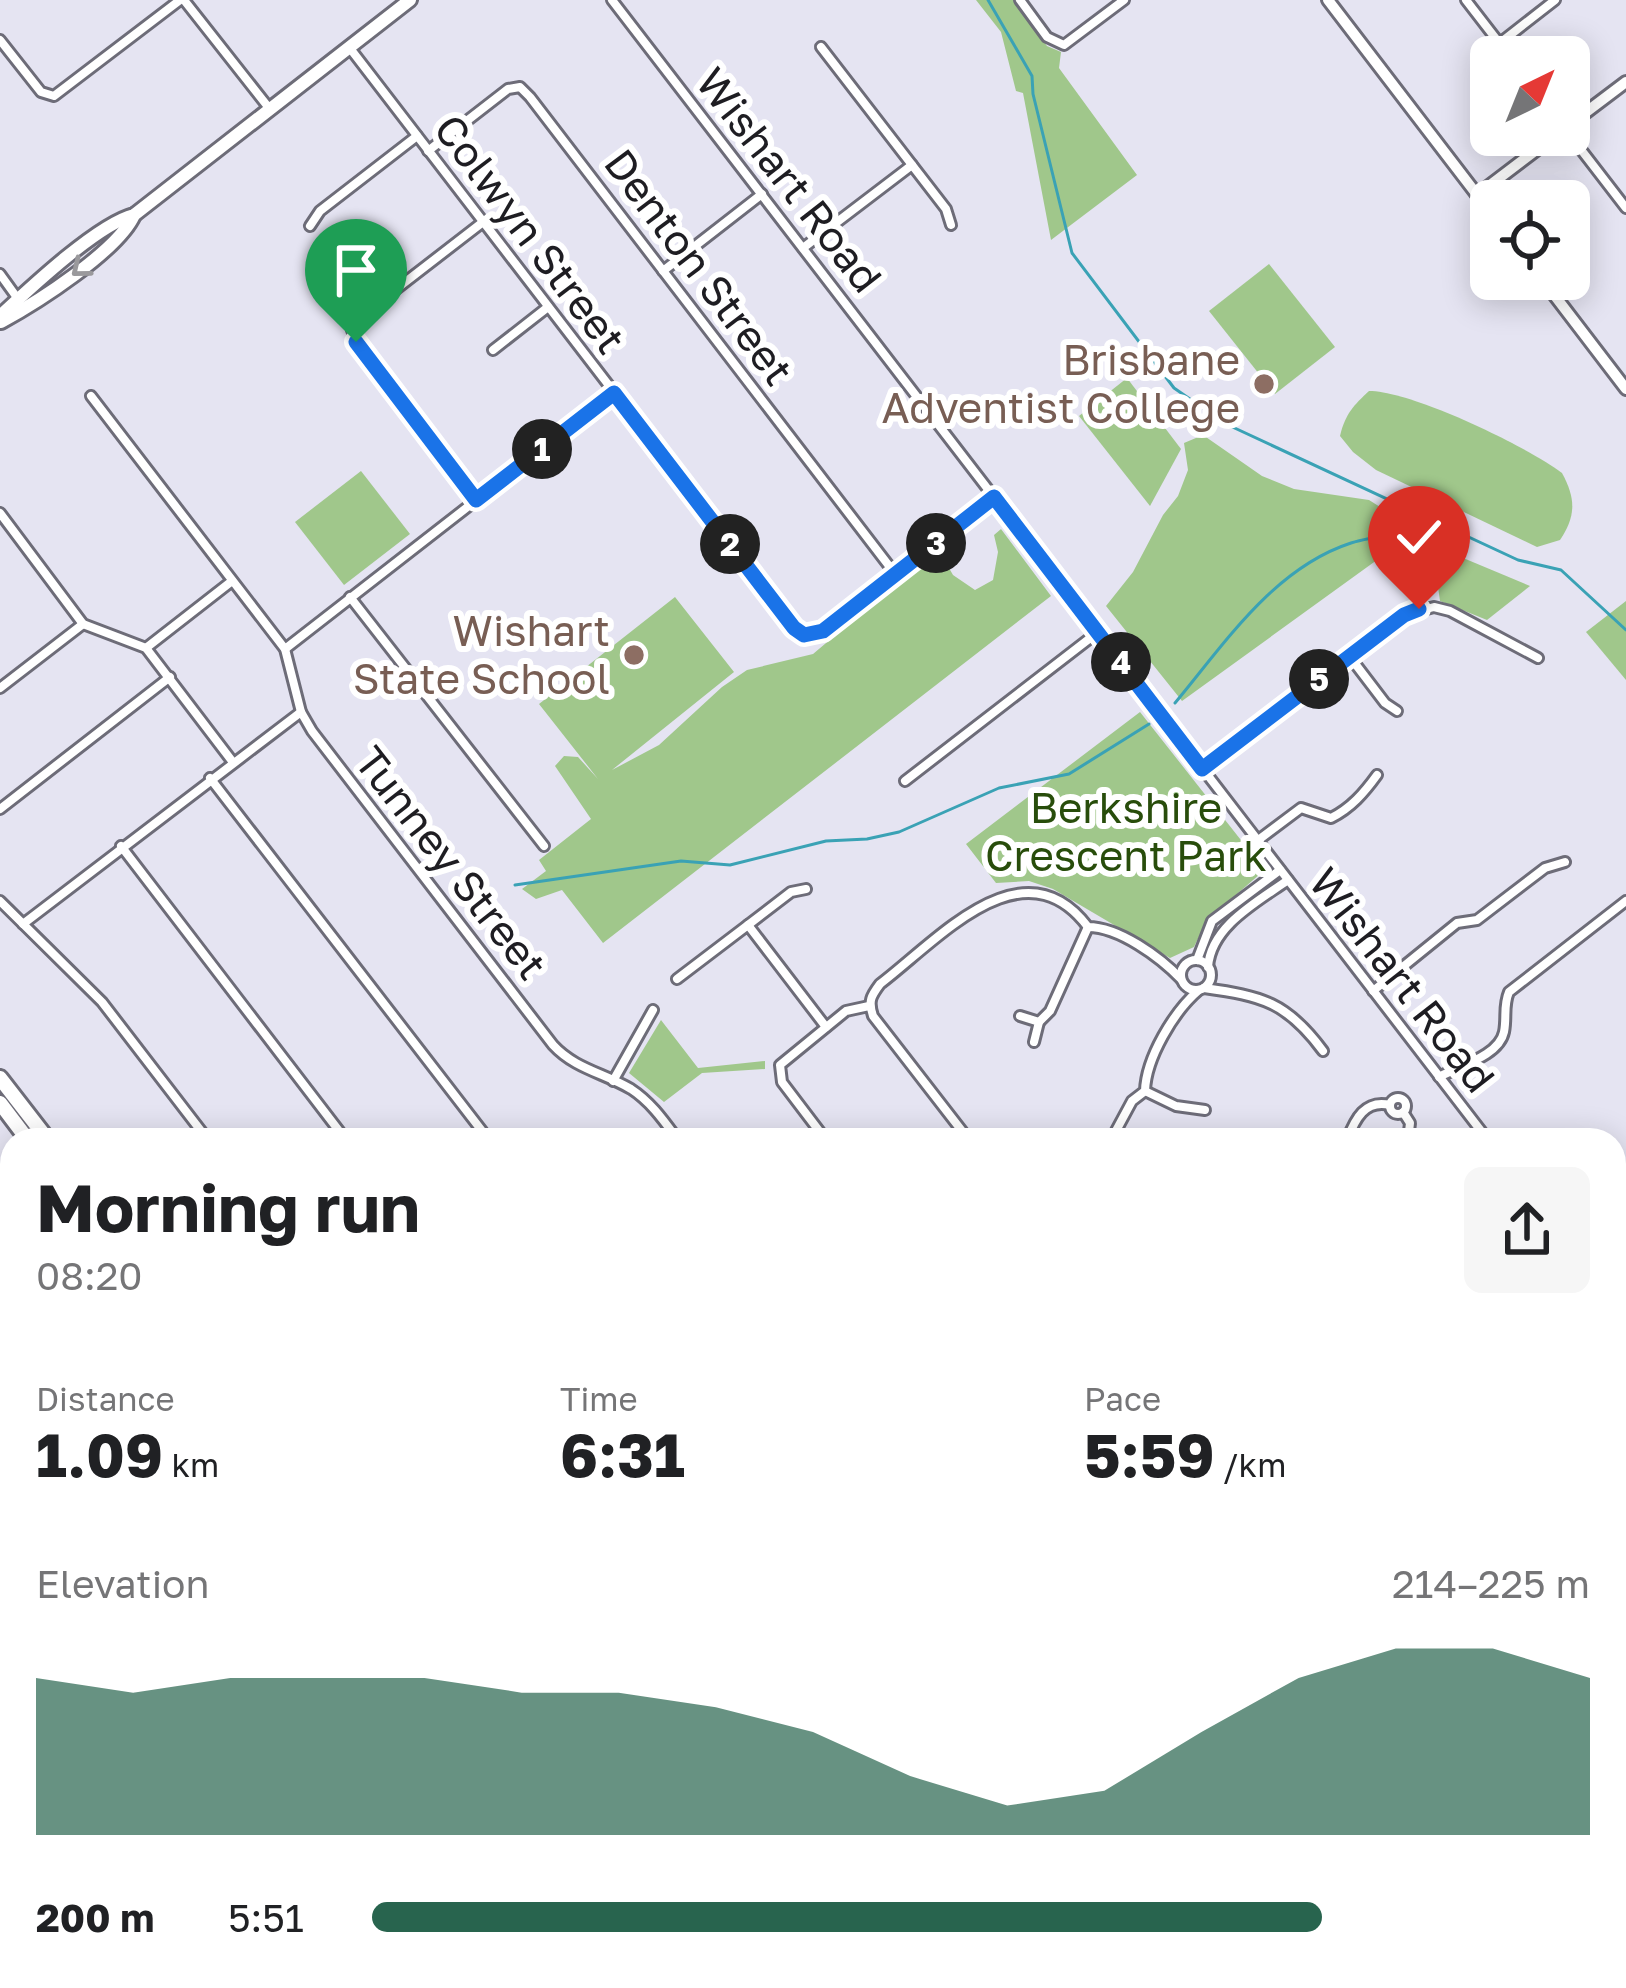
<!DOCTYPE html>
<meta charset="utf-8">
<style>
:root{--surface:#fff;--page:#f6f6f6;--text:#202124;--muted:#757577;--accent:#28644e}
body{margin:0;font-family:"Golos Text",sans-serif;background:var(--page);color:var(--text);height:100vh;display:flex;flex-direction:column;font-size:45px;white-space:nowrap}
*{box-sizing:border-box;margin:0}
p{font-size:39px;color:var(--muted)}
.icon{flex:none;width:66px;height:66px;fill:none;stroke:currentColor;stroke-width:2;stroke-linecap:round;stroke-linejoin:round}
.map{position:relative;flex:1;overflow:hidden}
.sheet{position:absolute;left:0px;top:1128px;width:1626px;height:861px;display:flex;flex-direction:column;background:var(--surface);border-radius:36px 36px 0 0;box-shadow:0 6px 30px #0003}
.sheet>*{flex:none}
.needle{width:78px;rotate:43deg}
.controls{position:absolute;left:1470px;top:36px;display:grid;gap:24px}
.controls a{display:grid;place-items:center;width:120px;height:120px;border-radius:18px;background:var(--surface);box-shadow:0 6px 30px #0003;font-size:60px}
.pin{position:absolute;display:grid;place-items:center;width:102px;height:102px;color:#fff;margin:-123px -51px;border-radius:50% 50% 50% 0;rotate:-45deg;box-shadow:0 0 12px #0007}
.pin .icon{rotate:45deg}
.km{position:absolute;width:60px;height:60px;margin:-30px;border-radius:50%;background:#222;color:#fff;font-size:33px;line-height:60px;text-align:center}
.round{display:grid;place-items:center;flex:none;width:126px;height:126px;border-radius:18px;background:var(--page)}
.overview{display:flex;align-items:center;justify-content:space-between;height:204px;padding:0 36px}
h1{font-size:66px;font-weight:700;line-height:90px}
.stats{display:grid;grid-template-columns:repeat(3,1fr);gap:18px;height:204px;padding:12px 36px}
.stats div{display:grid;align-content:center}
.stats b{font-size:60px;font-weight:700}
.stats small{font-size:33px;font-weight:400}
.stats p{font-size:33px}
.chart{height:336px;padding:24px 36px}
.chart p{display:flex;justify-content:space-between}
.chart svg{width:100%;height:216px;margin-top:12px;fill:var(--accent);opacity:.7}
ul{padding:0 36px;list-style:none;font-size:39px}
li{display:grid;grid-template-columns:192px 144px 1fr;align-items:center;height:90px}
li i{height:30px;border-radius:15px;background:var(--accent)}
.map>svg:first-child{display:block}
</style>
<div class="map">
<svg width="1626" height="1988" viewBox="0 0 1626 1988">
<rect width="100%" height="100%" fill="#e5e4f2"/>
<g fill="#a0c78b">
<polygon points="976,0 1013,0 1047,46 1061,52 1059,68 1137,175 1051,240 1023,93 1016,91 1001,32"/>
<polygon points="1269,264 1335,347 1275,394 1209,311"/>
<polygon points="1127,378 1181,449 1150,506 1079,416"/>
<path d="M 1369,391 C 1412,391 1526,446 1562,473 C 1576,499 1576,516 1560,540 L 1537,547 L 1376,470 L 1353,452 L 1340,436 C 1345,414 1354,405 1369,391 Z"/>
<polygon points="1203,435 1262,476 1294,489 1369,500 1404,522 1406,539 1182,701 1106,606 1133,572 1163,515 1178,496 1188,470 1184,443"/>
<polygon points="361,471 410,534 344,585 295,522"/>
<polygon points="1001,529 1051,596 603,943 562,890 536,899 522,889 546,871 539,860 591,819 555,766 564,756 578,757 598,779 539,704 675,597 734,672 612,770 659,745 722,687 747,670 813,654 938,549 953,575 975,590 993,580 998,552 994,535"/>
<polygon points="1432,545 1530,586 1487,620 1440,601"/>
<polygon points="1626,601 1626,680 1586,632"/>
<polygon points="1140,712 1259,863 1260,874 1207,920 1194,947 1170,958 1053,889 1029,881 996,883 966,844"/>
<polygon points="661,1020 698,1068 765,1061 765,1069 702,1073 664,1102 629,1073"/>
</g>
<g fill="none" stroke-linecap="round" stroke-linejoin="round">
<g stroke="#3aa2b5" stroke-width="3">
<polyline points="988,0 1032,76 1033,94 1072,253 1174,388 1226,424 1518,560 1561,570 1626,630"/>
<path d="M 1175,703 C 1225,643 1274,568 1351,543 C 1380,534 1413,534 1441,525"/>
<polyline points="515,885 681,861 730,865 826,841 867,839 899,832 999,788 1069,774 1149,724"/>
</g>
<g stroke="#6d6c78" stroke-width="14">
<g id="minor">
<polyline points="184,0 269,108"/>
<polyline points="612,0 1488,1140"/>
<polyline points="1020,0 1047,37 1064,45 1124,0"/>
<polyline points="1466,0 1510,57"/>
<polyline points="0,40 41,92 54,96 180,0"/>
<polyline points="1500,43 1555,0"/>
<polyline points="349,47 799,633 811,636 823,631 994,497"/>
<polyline points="821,47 946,209 951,225"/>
<polyline points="1569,134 1626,208"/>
<polyline points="428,151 508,89 520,87 530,97 896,575"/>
<polyline points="310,226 320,211 417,136"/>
<polyline points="803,248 912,165"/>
<polyline points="663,271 762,194"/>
<polyline points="0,274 18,299"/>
<polyline points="493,350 548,307"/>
<path d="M 91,396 L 285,649 L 301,712 L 312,731 L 553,1045 C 575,1069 604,1073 631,1089 C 651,1102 664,1121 678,1140"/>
<polyline points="476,500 358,346 352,330 360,317 483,222"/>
<polyline points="0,513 83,624 146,648 232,761"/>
<polyline points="350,597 544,846"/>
<polyline points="146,648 232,581"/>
<polyline points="285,649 614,393"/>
<polyline points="1350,657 1385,703 1397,711"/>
<polyline points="0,688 83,624"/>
<polyline points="1202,769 1404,615 1434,607 1450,611 1538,658"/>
<polyline points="210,778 489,1140"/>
<polyline points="905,781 1098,632"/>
<polyline points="0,809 170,677"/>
<path d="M 1257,841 L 1301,808 L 1331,818 C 1351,808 1364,793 1377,775"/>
<polyline points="121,846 346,1140"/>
<polyline points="0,901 102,1002 208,1140"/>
<polyline points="23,924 301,712"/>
<polyline points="748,925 791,892 806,889"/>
<circle cx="1196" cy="975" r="15"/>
<polyline points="1197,960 1212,921 1280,870"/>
<path d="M 1208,967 C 1211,926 1257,902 1288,880"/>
<polyline points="677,979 748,925 826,1027"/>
<path d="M 1204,988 C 1262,996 1287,1002 1323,1051"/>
<polyline points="1373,991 1457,923 1477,920 1545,868 1565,862"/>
<polyline points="1020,1016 1039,1022 1034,1042"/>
<polyline points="1039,1022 1050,1011 1088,927"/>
<path d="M 1439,1077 C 1459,1066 1499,1056 1504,1032 C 1507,1017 1503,1006 1509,992 L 1626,901"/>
<polyline points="613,1081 653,1010"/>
<polyline points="1145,1091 1176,1106 1205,1110"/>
<circle cx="1398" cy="1106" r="8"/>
<polyline points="1403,1112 1410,1123 1408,1140"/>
<polyline points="826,1140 782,1082 780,1065 846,1011 869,1006"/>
<path d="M 969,1140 L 873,1016 C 868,1001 871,996 880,984 C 938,940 1023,841 1088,927 C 1119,927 1160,957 1181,979"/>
<path d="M 1111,1140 L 1132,1101 L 1145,1091 C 1146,1058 1174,1011 1199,990"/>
<path d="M 1347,1140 C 1355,1119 1365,1099 1390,1105"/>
<polyline points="0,1218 12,1209"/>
<polyline points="0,1283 12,1299"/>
<polyline points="0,1323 12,1314"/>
<polyline points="1614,1479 1626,1470"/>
<polyline points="0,1496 12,1487"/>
<polyline points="0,1674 12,1665"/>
<polyline points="0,1859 12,1852"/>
<polyline points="0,1943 12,1959"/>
<polyline points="25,1977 32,1986"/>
<polyline points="178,1977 186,1988"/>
<polyline points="322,1977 331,1988"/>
<polyline points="632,1977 636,1988"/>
<polyline points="761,1977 770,1988"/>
<polyline points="1353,1981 1411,1988"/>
<polyline points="217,1988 232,1977"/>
<polyline points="402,1988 417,1977"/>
<polyline points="829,1988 841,1977"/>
<polyline points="1207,1988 1209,1977"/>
<polyline points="1447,1988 1451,1987"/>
</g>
</g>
<g stroke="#6d6c78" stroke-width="16">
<g id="tertiary">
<polyline points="1569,125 1626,82"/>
<polyline points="1477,195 1556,135"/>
<polyline points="1614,1260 1626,1251"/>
<polyline points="494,1988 495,1977"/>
</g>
</g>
<g stroke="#6d6c78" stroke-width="16">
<g id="secondary">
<polyline points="1328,0 1491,213"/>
<polyline points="1542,279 1626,389"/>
</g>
</g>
<g stroke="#6d6c78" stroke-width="18">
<g id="primary">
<path d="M 0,316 C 29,289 98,224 134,215 L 410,0"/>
<path d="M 1,322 C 36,303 118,251 134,215"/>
</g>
</g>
<g stroke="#6d6c78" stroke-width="20">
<g id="trunk">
<polyline points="0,1078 48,1140"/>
<polyline points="0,1103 28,1140"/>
<polyline points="1614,1618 1626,1618"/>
<polyline points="1614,1632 1626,1632"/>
</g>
</g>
<use href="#minor" stroke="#fff" stroke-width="8"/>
<use href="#tertiary" stroke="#fff" stroke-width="10"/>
<use href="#secondary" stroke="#fff" stroke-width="10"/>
<use href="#primary" stroke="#fff" stroke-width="12"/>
<use href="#trunk" stroke="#fff" stroke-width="14"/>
</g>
<defs><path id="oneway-chevron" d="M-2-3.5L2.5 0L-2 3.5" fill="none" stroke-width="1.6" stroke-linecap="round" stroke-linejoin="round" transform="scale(3)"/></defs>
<use stroke="#9a999c" href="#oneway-chevron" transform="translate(80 269) rotate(141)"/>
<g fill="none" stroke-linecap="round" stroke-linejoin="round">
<g stroke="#fff" stroke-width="24">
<polyline id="route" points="356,342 476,500 614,393 794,628 804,635 823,631 994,497 1202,769 1404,615 1419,609"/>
</g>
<use href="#route" stroke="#1a73e8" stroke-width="15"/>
</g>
<g fill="#8d6e63" stroke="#fff" stroke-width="4.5">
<circle cx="1264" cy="384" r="12"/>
<circle cx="634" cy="655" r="12"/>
</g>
<g text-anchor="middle" stroke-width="12" stroke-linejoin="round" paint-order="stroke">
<g font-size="42" fill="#1e1d22" stroke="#fff">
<text transform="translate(789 180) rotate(52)" y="15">Wishart Road</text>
<text transform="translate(530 234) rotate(53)" y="15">Colwyn Street</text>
<text transform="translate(699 267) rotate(53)" y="15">Denton Street</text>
<text transform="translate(451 863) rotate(52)" y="15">Tunney Street</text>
<text transform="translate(1402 980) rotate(52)" y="15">Wishart Road</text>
</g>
<g font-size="42" fill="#785e54" stroke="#fff" text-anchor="end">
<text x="1240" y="375">Brisbane<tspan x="1240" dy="48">Adventist College</tspan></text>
<text x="610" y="646">Wishart<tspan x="610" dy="48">State School</tspan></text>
</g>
<g font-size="42" fill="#284d0b" stroke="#fff">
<text x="1126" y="823">Berkshire<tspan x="1126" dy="48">Crescent Park</tspan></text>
</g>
</g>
</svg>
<div class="controls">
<a><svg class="needle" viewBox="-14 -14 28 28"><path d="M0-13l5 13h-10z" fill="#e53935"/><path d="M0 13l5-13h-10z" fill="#757577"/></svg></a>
<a><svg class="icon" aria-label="locate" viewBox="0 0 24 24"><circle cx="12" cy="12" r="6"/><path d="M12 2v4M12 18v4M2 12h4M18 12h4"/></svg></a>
</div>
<div class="pin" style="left:356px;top:342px;background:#1e9e55"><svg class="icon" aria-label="arrive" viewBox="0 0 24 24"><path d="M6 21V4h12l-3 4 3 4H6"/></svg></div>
<div class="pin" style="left:1419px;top:609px;background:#d93025"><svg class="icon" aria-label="check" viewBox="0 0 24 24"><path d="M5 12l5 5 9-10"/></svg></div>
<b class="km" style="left:542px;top:449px">1</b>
<b class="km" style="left:730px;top:544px">2</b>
<b class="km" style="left:936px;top:543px">3</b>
<b class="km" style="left:1121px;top:662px">4</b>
<b class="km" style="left:1319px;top:679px">5</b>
<section class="sheet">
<div class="overview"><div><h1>Morning run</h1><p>08:20</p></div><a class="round"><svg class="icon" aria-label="share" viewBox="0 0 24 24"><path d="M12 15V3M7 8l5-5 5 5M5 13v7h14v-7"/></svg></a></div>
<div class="stats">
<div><p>Distance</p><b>1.09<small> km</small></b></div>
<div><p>Time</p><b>6:31</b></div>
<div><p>Pace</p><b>5:59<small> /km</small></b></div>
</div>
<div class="chart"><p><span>Elevation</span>214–225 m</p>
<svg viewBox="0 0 160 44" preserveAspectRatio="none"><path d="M0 44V12L10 15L20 12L30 12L40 12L50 15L60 15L70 18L80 23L90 32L100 38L110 35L120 23L130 12L140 6L150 6L160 12V44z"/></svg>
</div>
<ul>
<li><b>200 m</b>5:51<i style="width:78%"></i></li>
</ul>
</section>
</div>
